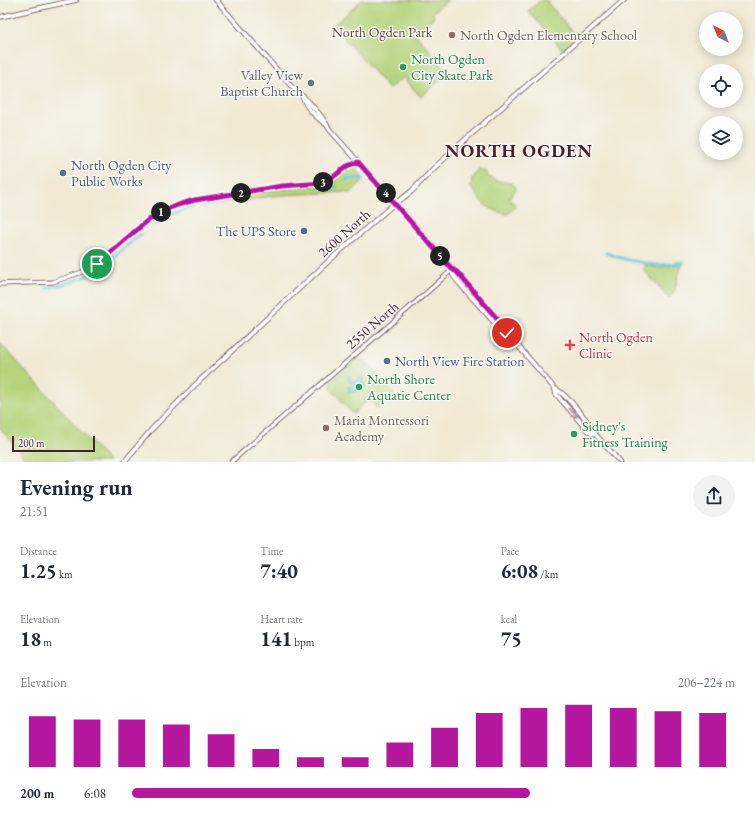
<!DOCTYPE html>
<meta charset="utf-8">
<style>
:root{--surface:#fff;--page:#f2f2f3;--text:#1f2937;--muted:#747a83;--accent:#b5179e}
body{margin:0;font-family:"EB Garamond",serif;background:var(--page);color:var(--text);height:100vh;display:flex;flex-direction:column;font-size:15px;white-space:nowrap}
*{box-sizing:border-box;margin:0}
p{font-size:13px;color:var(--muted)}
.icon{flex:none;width:22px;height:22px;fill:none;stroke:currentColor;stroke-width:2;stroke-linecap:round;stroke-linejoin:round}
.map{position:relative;height:462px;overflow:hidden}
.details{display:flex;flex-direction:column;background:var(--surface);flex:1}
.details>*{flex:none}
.needle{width:26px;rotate:318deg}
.fabs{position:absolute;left:699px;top:12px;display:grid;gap:8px}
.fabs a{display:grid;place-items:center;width:44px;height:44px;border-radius:50%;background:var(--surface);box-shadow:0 2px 10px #0003;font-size:20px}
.scale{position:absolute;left:12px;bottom:10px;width:83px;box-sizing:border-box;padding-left:4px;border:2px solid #4a1f2b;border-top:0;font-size:11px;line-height:14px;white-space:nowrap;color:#4a1f2b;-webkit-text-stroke:3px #f6f6f2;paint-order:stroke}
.pin{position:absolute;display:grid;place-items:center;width:34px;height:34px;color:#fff;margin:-17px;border:2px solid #fff;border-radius:50%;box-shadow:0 1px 4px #0007}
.km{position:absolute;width:20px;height:20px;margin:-10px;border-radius:50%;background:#222;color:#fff;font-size:11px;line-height:20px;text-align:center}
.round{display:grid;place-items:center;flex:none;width:42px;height:42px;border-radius:21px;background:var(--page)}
.headline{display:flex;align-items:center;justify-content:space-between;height:68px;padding:0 20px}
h1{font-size:22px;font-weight:700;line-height:30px}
.stats{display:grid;grid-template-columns:repeat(3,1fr);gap:6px;height:68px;padding:4px 20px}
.stats div{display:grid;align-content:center}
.stats b{font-size:20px;font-weight:700}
.stats small{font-size:11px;font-weight:400}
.stats p{font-size:11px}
.chart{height:112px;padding:8px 20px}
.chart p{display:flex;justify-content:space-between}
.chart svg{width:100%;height:72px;margin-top:4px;stroke:var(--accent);stroke-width:6}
ul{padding:0 20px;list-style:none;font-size:13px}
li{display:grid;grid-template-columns:64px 48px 1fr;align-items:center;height:30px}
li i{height:10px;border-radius:5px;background:var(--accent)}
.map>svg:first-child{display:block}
</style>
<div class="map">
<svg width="755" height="462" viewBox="0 0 755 462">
<rect width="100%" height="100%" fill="#f6f6f2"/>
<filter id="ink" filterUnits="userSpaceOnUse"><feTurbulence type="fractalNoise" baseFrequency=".025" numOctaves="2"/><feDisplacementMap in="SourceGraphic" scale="8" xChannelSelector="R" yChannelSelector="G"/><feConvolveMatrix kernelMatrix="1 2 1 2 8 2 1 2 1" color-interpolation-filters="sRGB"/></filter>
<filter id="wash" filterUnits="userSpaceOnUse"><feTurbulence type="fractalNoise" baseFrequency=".012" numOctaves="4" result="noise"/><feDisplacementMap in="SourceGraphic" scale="16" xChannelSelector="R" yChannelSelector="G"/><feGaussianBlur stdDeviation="0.9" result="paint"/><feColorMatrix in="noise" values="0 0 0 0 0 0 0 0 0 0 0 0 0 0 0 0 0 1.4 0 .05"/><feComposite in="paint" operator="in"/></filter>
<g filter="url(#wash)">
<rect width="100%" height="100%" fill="#f1e9d4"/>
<g fill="#b6d47b" stroke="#807a53">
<polygon points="362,0 448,0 432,13 434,17 414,33 448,72 421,97 403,77 389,89 333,26"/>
<polygon points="541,0 547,0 547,2 573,33 579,32 582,33 563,50 528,11"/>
<polygon points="353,165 356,168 364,180 349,194 348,192 280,195 246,200 245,194 301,187 321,186 330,183 337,179 351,166"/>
<path d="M 480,169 L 485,170 L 490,179 L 491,177 L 496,181 L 511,183 L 516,187 L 516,190 L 509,198 L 516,206 L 507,214 C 498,212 487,208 481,201 C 478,196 475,191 471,188 L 472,179 Z"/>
<path d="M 684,263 C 675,275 679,289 669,298 L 644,270 L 645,265 L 659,268 Z"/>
<polygon points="0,343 109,462 28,462 0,428"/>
<polygon points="356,359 364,360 394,394 377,408 370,401 368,402 366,401 353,414 331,389 331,382"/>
</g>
<polygon fill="#5dc6d9" stroke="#547282" points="348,376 351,376 353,382 362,377 364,379 362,381 367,386 355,392 349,393 348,387 353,386 352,383 351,383 349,382"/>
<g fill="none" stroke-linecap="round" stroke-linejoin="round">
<g stroke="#5dc6d9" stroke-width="3">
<polyline points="346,180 349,178 363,179"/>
<polyline points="330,189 332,190 336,187"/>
<polyline points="236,200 240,199"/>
<polyline points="203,206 231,201"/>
<path d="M 154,224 C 167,215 178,211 193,207"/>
<polyline points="606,253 624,259 655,265 662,265 683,262"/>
<path d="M 104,265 C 117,255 128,243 141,234"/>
<polyline points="83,278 97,270"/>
<polyline points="47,288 62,285 79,279"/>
</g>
</g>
</g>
<g filter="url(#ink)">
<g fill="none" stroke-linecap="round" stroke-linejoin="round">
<g stroke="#633d44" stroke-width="5">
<g id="tertiary">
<polyline points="0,284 53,282 82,272 97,264 154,216 167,209 181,204 195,200 282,186 322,183 328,181 347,166 358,162"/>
<polyline points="231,462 424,295 453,269"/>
</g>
</g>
<g stroke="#633d44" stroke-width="5.5">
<g id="secondary">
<polyline points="216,0 292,87 308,101 321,116 330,130 395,203 403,198 412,191 433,169 467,138 624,0"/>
<polyline points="0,17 76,0"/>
<path d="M 303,98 C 306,108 316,117 324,123"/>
</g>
</g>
<g stroke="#633d44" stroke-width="5.5">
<g id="primary">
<polyline points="453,269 453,275 458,282 501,330 507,333"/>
<path d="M 555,389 C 565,392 585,419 593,428 L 595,434 L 620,462"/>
<polyline points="124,462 152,429 195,385 331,259 395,203 453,269 457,272 505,328 507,333 555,389 556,394 589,432 595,434"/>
</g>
</g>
<use href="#tertiary" stroke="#fff" stroke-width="3.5"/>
<use href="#secondary" stroke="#fff" stroke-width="4"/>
<use href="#primary" stroke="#fff" stroke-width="4"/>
</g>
<defs><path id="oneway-shaft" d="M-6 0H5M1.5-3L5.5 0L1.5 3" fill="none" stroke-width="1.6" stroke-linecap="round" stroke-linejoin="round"/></defs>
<use stroke="#ae9aa0" href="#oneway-shaft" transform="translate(573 413) rotate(49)"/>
</g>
<g fill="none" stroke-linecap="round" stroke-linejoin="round" filter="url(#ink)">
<g stroke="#fff" stroke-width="8">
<polyline id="route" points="97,264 147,221 167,209 181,204 195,200 282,186 322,183 328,181 347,166 358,162 452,269 457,272 505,328 507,333"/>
</g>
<use href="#route" stroke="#b5179e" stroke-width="5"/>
</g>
<g fill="#8d6e63" stroke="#f6f6f2" stroke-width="1.5">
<circle cx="452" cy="35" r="4"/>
<circle cx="326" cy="428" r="4"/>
</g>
<g fill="#2e9e5b" stroke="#f6f6f2" stroke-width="1.5">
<circle cx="403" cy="67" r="4"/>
<circle cx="359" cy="387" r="4"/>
<circle cx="574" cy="434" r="4"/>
</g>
<circle fill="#6b7280" stroke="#f6f6f2" stroke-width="1.5" cx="311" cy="83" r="4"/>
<g fill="#5c6f8a" stroke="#f6f6f2" stroke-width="1.5">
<circle cx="63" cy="173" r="4"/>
<circle cx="304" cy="231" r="4"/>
<circle cx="387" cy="361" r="4"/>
</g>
<path fill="#e0444e" stroke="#f6f6f2" stroke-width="1.5" d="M568 339h4v4h4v4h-4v4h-4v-4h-4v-4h4z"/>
<g text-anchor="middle" stroke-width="3" stroke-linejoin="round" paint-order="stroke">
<g font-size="14" fill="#654c3f" stroke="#f6f6f2">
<text x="382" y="37">North Ogden Park</text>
</g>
<g font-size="14" fill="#785e54" stroke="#f6f6f2" text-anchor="start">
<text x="460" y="40">North Ogden Elementary School</text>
<text x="334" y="425">Maria Montessori<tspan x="334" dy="16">Academy</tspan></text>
</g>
<g font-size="14" fill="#27864d" stroke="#f6f6f2" text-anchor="start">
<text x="411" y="64">North Ogden<tspan x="411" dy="16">City Skate Park</tspan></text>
<text x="367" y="384">North Shore<tspan x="367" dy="16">Aquatic Center</tspan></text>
<text x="582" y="431">Sidney's<tspan x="582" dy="16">Fitness Training</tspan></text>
</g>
<g font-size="14" fill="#5b616d" stroke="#f6f6f2" text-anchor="end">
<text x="303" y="80">Valley View<tspan x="303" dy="16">Baptist Church</tspan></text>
</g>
<g font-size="14" fill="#4e5e75" stroke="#f6f6f2" text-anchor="start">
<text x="71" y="170">North Ogden City<tspan x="71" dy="16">Public Works</tspan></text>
<text x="296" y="236" text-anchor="end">The UPS Store</text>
<text x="395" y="366">North View Fire Station</text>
</g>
<g font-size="14" fill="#4a1f2b" stroke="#f6f6f2">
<text transform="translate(344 233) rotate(-42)" y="5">2600 North</text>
<text transform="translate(372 325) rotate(-41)" y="5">2550 North</text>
</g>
<g font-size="14" fill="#be3a42" stroke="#f6f6f2" text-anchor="start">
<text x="579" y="342">North Ogden<tspan x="579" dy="16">Clinic</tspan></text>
</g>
<g font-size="18" font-weight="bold" letter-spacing="1" fill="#4a1f2b" stroke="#f6f6f2">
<text x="519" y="157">NORTH OGDEN</text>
</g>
</g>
</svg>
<div class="fabs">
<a><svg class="needle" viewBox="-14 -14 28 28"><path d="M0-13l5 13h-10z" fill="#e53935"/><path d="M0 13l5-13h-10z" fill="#747a83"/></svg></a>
<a><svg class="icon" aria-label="locate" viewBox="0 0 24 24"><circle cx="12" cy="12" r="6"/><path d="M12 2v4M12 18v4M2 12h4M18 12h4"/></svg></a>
<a><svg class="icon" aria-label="layers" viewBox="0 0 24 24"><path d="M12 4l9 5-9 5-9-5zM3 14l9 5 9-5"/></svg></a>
</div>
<div class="scale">200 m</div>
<div class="pin" style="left:97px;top:264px;background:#1e9e55"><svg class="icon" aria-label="arrive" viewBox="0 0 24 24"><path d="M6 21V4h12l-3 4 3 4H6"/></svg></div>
<div class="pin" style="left:507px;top:333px;background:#d93025"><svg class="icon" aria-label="check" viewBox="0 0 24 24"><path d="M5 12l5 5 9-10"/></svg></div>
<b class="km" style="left:161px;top:212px">1</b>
<b class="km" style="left:241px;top:193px">2</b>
<b class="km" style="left:323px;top:182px">3</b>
<b class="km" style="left:386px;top:193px">4</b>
<b class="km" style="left:440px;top:256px">5</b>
</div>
<section class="details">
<div class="headline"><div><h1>Evening run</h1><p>21:51</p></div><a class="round"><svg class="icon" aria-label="share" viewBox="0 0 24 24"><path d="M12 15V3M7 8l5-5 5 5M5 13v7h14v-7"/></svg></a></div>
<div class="stats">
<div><p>Distance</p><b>1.25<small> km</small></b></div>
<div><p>Time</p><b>7:40</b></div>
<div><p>Pace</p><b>6:08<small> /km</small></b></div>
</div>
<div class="stats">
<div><p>Elevation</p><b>18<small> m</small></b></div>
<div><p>Heart rate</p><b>141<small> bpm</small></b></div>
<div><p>kcal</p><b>75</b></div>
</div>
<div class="chart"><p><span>Elevation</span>206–224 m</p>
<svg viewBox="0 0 160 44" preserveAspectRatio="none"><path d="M5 44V13M15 44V15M25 44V15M35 44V18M45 44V24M55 44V33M65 44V38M75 44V38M85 44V29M95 44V20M105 44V11M115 44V8M125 44V6M135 44V8M145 44V10M155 44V11"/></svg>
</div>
<ul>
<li><b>200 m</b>6:08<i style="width:66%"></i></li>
</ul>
</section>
